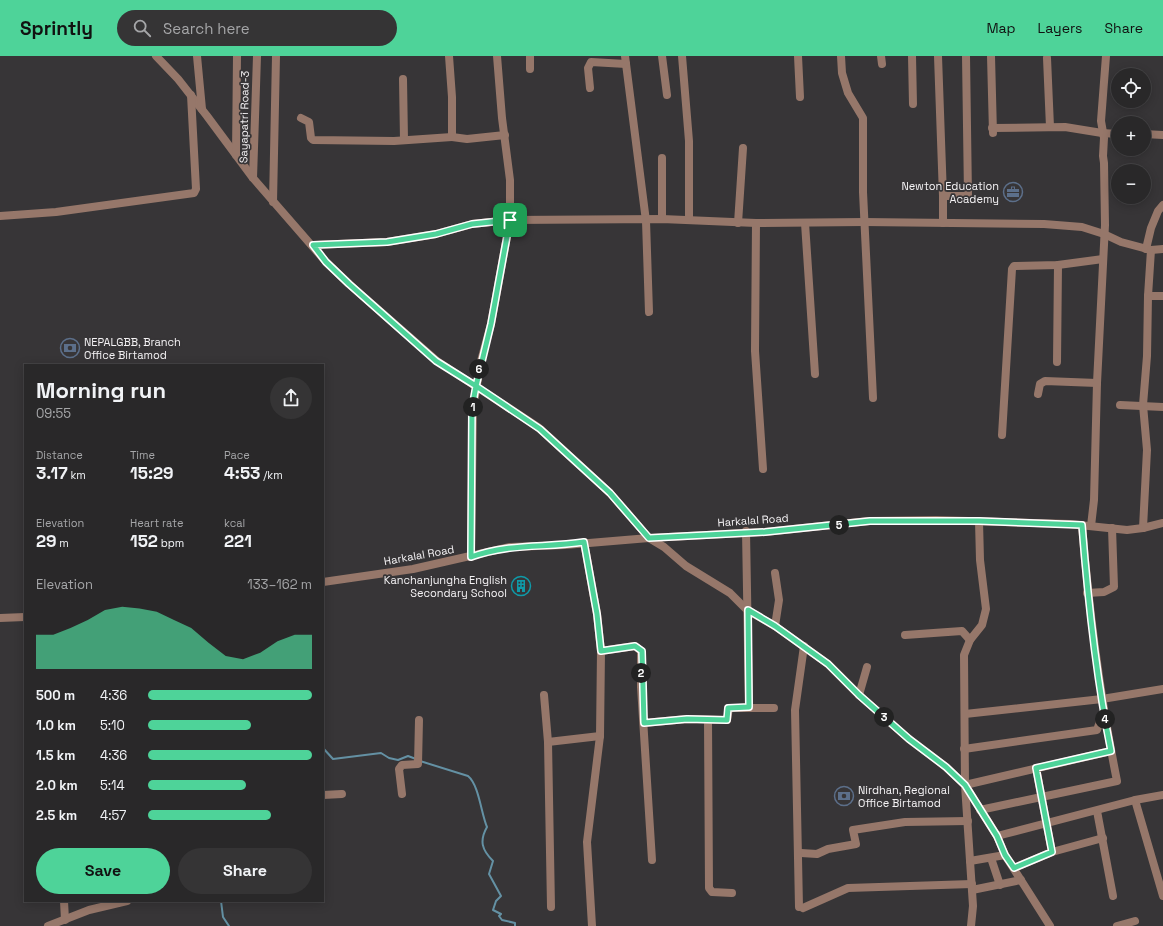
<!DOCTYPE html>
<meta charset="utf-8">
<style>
:root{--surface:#292829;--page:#353435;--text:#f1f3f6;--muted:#a5a6a8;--line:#454446;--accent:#4ed399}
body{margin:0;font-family:"Space Grotesk",sans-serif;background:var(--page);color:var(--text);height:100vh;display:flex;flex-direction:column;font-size:15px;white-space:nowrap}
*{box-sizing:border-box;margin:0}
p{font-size:13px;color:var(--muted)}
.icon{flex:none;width:22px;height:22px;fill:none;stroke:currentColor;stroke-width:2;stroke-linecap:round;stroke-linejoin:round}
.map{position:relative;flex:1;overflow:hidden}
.sheet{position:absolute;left:24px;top:308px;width:300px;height:538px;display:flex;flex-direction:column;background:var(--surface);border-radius:0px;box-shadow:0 2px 10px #0003,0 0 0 1px var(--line)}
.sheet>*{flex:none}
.fabs{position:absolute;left:1111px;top:12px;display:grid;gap:8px}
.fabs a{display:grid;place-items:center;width:40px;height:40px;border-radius:50%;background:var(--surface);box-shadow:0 2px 10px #0003,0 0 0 1px var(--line);font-size:20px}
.pin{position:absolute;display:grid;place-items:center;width:34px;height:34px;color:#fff;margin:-17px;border-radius:8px;box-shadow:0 2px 6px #0006}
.km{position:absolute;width:20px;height:20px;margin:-10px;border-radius:50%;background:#222;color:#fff;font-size:11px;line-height:20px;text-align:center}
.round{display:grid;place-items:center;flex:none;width:42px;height:42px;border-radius:21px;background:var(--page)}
.overview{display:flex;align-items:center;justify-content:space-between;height:68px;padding:0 12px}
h1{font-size:22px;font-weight:600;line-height:30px}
.figures{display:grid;grid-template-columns:repeat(3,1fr);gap:6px;height:68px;padding:4px 12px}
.figures div{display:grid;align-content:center}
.figures b{font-size:17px;font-weight:600}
.figures small{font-size:11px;font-weight:400}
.figures p{font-size:11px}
.chart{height:112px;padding:8px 12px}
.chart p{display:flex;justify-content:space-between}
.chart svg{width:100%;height:72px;margin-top:4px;fill:var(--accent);opacity:.7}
.button{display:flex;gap:8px;margin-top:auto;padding:8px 12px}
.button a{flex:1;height:46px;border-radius:24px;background:var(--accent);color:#111;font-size:16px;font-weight:600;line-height:46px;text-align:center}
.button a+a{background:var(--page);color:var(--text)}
ul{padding:0 12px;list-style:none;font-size:13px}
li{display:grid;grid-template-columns:64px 48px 1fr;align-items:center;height:30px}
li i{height:10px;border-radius:5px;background:var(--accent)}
header{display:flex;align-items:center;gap:24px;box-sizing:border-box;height:56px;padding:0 20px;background:var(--accent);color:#111}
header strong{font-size:19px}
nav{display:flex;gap:22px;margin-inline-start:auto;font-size:14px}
.search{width:280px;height:36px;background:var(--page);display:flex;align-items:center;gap:10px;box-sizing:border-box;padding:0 14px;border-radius:22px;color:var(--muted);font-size:15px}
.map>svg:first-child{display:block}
</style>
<header>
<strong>Sprintly</strong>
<div class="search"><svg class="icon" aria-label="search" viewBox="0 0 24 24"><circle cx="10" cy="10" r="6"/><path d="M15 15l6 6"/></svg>Search here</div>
<nav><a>Map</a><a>Layers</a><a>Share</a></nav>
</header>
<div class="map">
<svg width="1163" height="870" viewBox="0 0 1163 870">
<rect width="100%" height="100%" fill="#373537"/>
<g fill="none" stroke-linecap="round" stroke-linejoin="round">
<g stroke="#6491a4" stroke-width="2">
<polyline points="323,692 333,703 381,697 389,702 398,704 408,700 416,703"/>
<path d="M 420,705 L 468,720 C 479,729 481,757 487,771 C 479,785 482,794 493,805 L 489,818 L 501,840 L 496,845 L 493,854 L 501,858 L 499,860 L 502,864 L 515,867 L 515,870"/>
<polyline points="221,845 223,861 229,870"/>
</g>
<g stroke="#96776a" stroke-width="8">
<polyline points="156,0 178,23 207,60 253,122 326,206 349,228 437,305 538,371 610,437 649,482 664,491 686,510 730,537 747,554 775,570 828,608 859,639 909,683 946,711 965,729 997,780 1005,799 1050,870"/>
<polyline points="197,0 202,53"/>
<polyline points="449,0 452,41 452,81 467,83 505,79"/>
<polyline points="530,0 530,13"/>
<polyline points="625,0 646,165 649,256"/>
<polyline points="662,0 667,39"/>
<polyline points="682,0 689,85 689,164"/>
<polyline points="798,0 800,41"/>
<polyline points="841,0 842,17 848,37 863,62 863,136 873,342"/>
<polyline points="881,0 882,8"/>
<polyline points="912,0 913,48"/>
<polyline points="938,0 943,140"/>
<polyline points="991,0 993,77"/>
<polyline points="1047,2 1050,71"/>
<polyline points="403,23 404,84"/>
<polyline points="590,32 588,12 591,6 626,8"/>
<polyline points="301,62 309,66 311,82 313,84 394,85 452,81"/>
<polyline points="992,72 1065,71 1102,77 1118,78"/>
<polyline points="1144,78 1163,79"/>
<polyline points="236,99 237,0"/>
<polyline points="253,122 257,0"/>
<polyline points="273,146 276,0"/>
<polyline points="0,160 56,156 194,137 196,133 191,39"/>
<polyline points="662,163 662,102"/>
<polyline points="738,167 743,92"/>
<polyline points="756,167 755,295 763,413"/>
<polyline points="805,167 815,318"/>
<polyline points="943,167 943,140 968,140 966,0"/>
<polyline points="313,189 387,186 436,178 472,168 510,164 662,163 756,167 864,166 1044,168 1082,171 1104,178 1121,186 1151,194 1163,193"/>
<polyline points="1146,193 1151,172 1158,155 1163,149"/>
<polyline points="1148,240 1163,240"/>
<polyline points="1057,306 1058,209"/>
<polyline points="1038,338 1040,328 1045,325 1097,327"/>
<polyline points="1120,349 1163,351"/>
<polyline points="1002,379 1012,213 1014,210 1058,209 1103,203"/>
<polyline points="1091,470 1094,444 1097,327 1105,169 1104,107 1103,100 1104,82 1101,65 1106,0"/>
<polyline points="1143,472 1147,394 1143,349 1147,300 1148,240 1151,194"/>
<polyline points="746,475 749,651"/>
<polyline points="584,486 597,558 601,595 600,680 587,786 592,870"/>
<polyline points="471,501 473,352 481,305 491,268 510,164 510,124 502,62 497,0"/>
<polyline points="775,517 779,544 775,570"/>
<polyline points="323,526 413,513 510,491 565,489 649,482 765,476 869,465 936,464 1070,468 1127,474 1143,472 1163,467"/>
<polyline points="1087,537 1104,536 1114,531 1112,472"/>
<polyline points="0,562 25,561"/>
<polyline points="905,579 962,575 970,584"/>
<polyline points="601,595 635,590 641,595 641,631 652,804"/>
<polyline points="544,639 548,686 551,851"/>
<polyline points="859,639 867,611"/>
<polyline points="965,658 1102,643 1163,633"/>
<polyline points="708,664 709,832 712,836 732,837"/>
<polyline points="644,667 687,663 727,664 729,652 774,652"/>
<polyline points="548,686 600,680"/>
<polyline points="964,693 1097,674 1103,657"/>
<polyline points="1036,712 1052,796"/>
<polyline points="965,729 1111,695"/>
<polyline points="402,738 399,713 402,709 418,708 419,664"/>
<polyline points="323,739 342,738"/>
<polyline points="1135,744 1163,840"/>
<path d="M 980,754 L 1117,725 C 1100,640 1089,555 1082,469"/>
<polyline points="1097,755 1113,840"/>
<polyline points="997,780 1135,744 1163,739"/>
<polyline points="801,797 817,798 828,793 856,788 853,774 905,766 968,765"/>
<polyline points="991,802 1000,829"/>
<polyline points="970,805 1005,799"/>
<polyline points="1014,812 1052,796 1103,782"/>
<polyline points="972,834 1021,824"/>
<polyline points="64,845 65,864"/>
<polyline points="799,851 795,654 804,590"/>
<polyline points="803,852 848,832 972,828"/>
<polyline points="48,870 89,854 127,845"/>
<polyline points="971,870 973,850 965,729 964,599 970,584 982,569 986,553 980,504 979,465"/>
<polyline points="1117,870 1135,865"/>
</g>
</g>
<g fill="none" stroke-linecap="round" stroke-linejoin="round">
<g stroke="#fff" stroke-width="8">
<path id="route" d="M 510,164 L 472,168 L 436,178 L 387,186 L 313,189 L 326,206 L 349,228 L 436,305 L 476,330 L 472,352 L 471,501 C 509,487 545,492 584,486 L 597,558 L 601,595 L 635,590 L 642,595 L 644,667 L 687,663 L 727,664 L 728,652 L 749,651 L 748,554 L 775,570 L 828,608 L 859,639 L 909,683 L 946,711 L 965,729 L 997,780 L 1005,799 L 1014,812 L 1052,796 L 1036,712 L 1111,695 C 1096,621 1088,545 1082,469 L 979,465 L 870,465 L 765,476 L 649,482 L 610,437 L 540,373 L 476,330 L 491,268 L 510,164"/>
</g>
<use href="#route" stroke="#4ed399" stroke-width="5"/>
</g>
<defs>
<g id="office-ring" transform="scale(1)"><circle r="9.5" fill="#373537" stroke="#5c6f8a" stroke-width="1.5"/><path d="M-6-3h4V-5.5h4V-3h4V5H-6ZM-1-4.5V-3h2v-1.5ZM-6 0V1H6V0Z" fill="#5c6f8a"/></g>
<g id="bank-ring" transform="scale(1)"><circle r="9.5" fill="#373537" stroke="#5c6f8a" stroke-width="1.5"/><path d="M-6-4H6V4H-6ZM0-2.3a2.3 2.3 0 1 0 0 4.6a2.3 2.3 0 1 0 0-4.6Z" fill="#5c6f8a"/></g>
<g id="building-ring" transform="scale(1)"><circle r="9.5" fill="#373537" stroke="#0f9aa8" stroke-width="1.5"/><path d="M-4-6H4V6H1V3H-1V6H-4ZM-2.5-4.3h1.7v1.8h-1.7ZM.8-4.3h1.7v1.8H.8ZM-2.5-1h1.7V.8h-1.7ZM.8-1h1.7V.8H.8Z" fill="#0f9aa8"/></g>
</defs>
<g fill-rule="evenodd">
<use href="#office-ring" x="1013" y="136"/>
<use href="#bank-ring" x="70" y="292"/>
<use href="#building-ring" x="521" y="530"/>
<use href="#bank-ring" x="844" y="740"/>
</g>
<g text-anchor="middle" stroke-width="3.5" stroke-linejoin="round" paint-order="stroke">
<g font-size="11" fill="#f4f2f4" stroke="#373537">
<text transform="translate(244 61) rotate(-89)" y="4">Sayapatri Road-3</text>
<text transform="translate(753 464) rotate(-4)" y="4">Harkalal Road</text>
<text transform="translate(419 499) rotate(-10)" y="4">Harkalal Road</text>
</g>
<g font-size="11" fill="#f4f2f4" stroke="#373537" text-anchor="end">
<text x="999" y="134">Newton Education<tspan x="999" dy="13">Academy</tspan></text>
<text x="84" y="290" text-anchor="start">NEPALGBB, Branch<tspan x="84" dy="13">Office Birtamod</tspan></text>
<text x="507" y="528">Kanchanjungha English<tspan x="507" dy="13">Secondary School</tspan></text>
<text x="858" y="738" text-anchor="start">Nirdhan, Regional<tspan x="858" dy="13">Office Birtamod</tspan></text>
</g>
</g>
</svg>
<div class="fabs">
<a><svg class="icon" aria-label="locate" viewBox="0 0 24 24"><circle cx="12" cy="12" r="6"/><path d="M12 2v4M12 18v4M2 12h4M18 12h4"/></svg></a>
<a>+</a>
<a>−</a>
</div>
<div class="pin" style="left:510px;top:164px;background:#1e9e55"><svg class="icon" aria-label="arrive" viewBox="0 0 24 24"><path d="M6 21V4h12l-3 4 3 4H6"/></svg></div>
<b class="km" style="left:473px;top:351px">1</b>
<b class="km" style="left:641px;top:617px">2</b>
<b class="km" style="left:884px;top:661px">3</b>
<b class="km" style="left:1105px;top:663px">4</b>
<b class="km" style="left:839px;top:469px">5</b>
<b class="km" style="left:479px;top:313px">6</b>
<section class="sheet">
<div class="overview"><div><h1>Morning run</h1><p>09:55</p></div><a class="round"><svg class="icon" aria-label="share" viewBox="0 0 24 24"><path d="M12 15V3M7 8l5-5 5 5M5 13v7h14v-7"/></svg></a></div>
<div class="figures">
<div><p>Distance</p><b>3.17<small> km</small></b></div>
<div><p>Time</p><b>15:29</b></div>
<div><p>Pace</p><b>4:53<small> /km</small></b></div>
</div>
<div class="figures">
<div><p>Elevation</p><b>29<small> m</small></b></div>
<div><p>Heart rate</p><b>152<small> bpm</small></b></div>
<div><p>kcal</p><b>221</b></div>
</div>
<div class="chart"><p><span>Elevation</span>133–162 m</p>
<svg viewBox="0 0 160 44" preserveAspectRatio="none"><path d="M0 44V23L10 23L20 19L30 14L40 8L50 6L60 7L70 9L80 14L90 19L100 28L110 36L120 38L130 34L140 27L150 23L160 23V44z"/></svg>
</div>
<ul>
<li><b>500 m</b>4:36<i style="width:100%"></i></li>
<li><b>1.0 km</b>5:10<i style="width:63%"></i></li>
<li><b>1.5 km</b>4:36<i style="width:100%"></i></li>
<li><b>2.0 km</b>5:14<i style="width:60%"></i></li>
<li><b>2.5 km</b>4:57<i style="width:75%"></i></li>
</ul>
<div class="button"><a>Save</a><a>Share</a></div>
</section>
</div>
